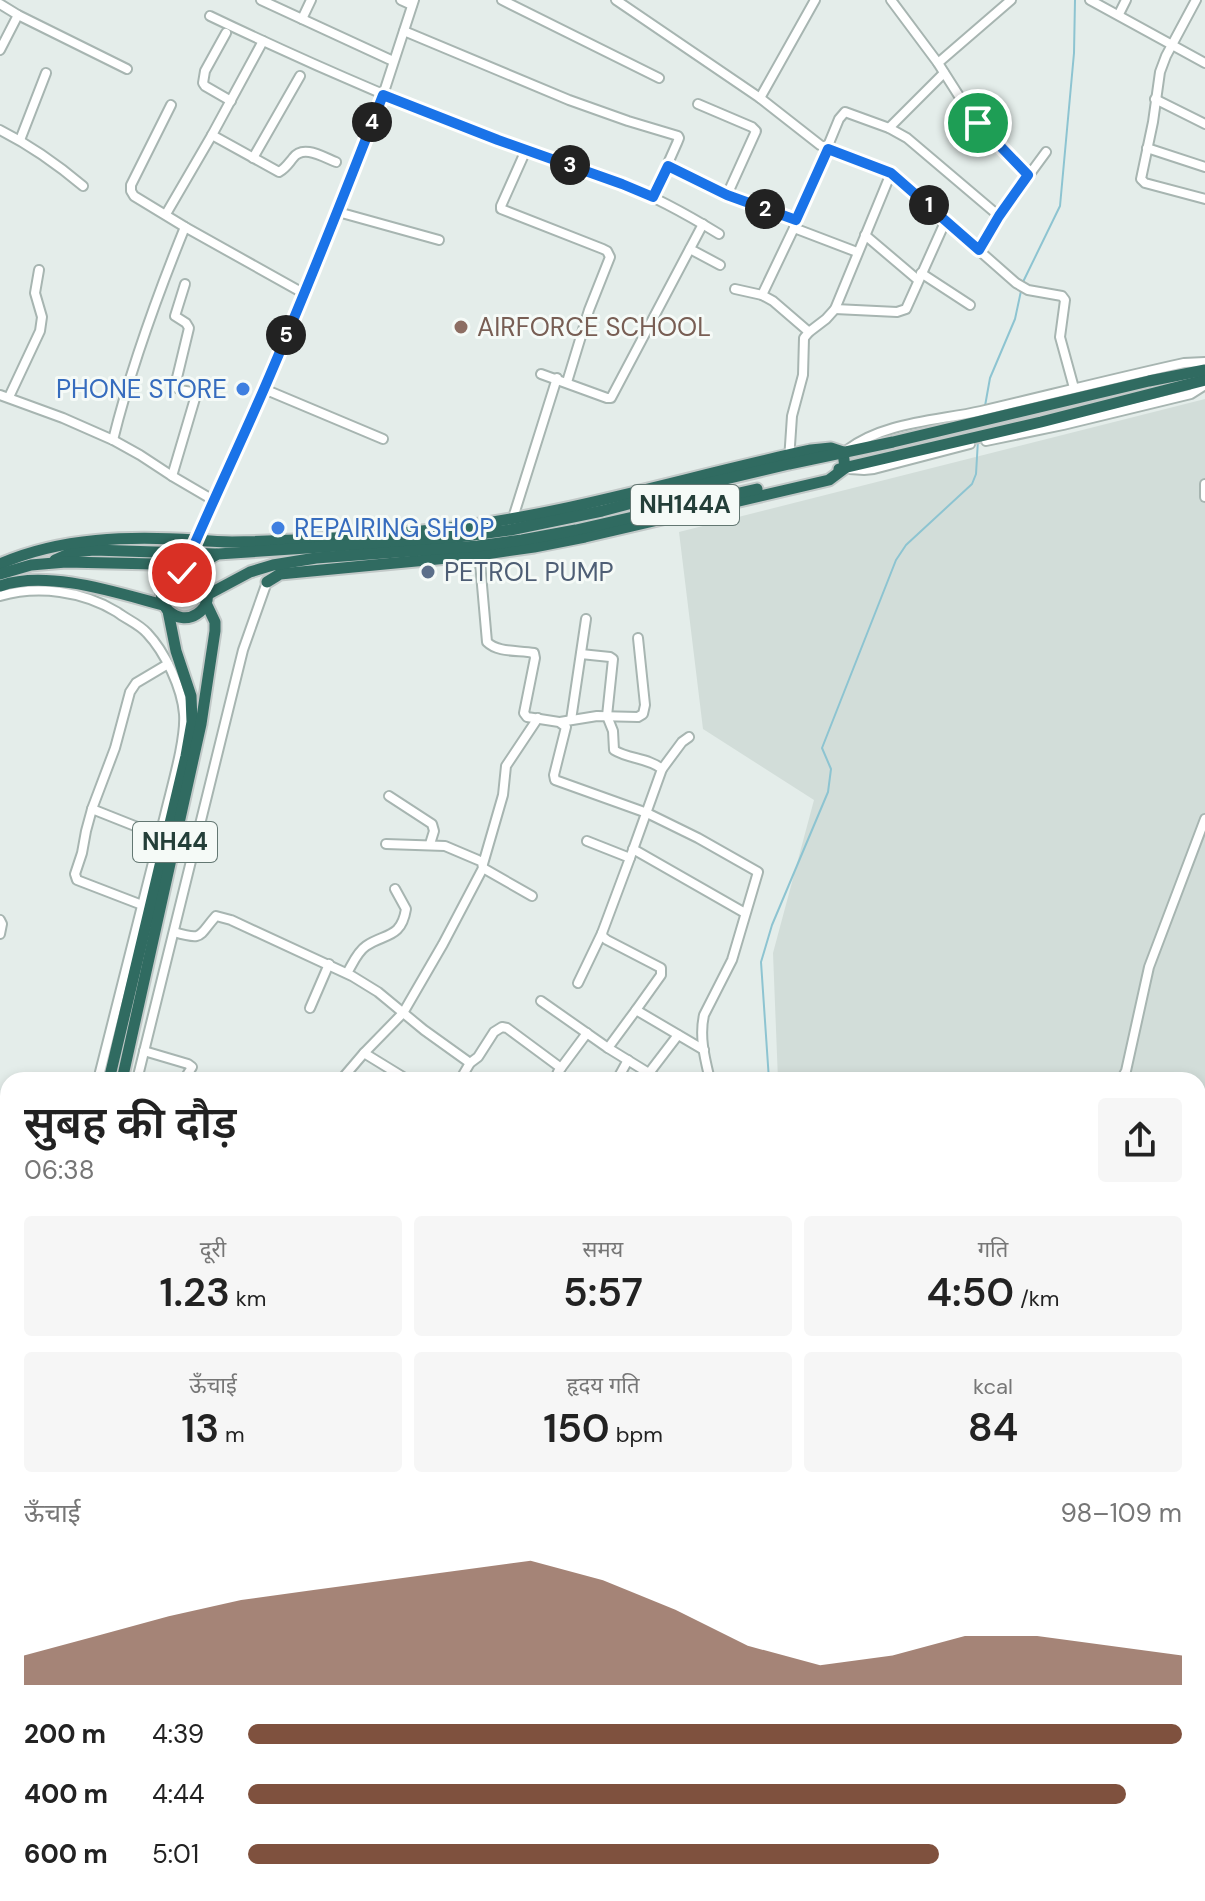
<!DOCTYPE html>
<html lang="hi">
<meta charset="utf-8">
<style>
:root{--surface:#fff;--page:#f6f6f6;--text:#222;--muted:#767676;--accent:#7f513e}
body{margin:0;font-family:"DM Sans","Noto Sans Devanagari",sans-serif;background:var(--page);color:var(--text);height:100vh;display:flex;flex-direction:column;font-size:30px;white-space:nowrap}
*{box-sizing:border-box;margin:0}
p{font-size:26px;color:var(--muted)}
.icon{flex:none;width:44px;height:44px;fill:none;stroke:currentColor;stroke-width:2;stroke-linecap:round;stroke-linejoin:round}
.map{position:relative;flex:1;overflow:hidden}
.drawer{position:absolute;left:0px;top:1072px;width:1206px;height:830px;display:flex;flex-direction:column;background:var(--surface);border-radius:24px 24px 0 0;box-shadow:0 4px 12px #0003}
.drawer>*{flex:none}
.pin{position:absolute;display:grid;place-items:center;width:68px;height:68px;color:#fff;margin:-34px;border:4px solid #fff;border-radius:50%;box-shadow:0 2px 8px #0007}
.km{position:absolute;width:40px;height:40px;margin:-20px;border-radius:50%;background:#222;color:#fff;font-size:22px;line-height:40px;text-align:center}
.round{display:grid;place-items:center;flex:none;width:84px;height:84px;border-radius:8px;background:var(--page)}
.head{display:flex;align-items:center;justify-content:space-between;height:136px;padding:0 24px}
h1{font-size:44px;font-weight:600;line-height:60px}
.metrics{display:grid;grid-template-columns:repeat(3,1fr);gap:12px;height:136px;padding:8px 24px}
.metrics div{display:grid;align-content:center;border-radius:8px;background:var(--page);text-align:center}
.metrics b{font-size:40px;font-weight:600}
.metrics small{font-size:22px;font-weight:400}
.metrics p{font-size:22px}
.chart{height:224px;padding:16px 24px}
.chart p{display:flex;justify-content:space-between}
.chart svg{width:100%;height:144px;margin-top:8px;fill:var(--accent);opacity:.7}
ul{padding:0 24px;list-style:none;font-size:26px}
li{display:grid;grid-template-columns:128px 96px 1fr;align-items:center;height:60px}
li i{height:20px;border-radius:10px;background:var(--accent)}
.map>svg:first-child{display:block}
</style>
<div class="map">
<svg width="1205" height="1901" viewBox="0 0 1205 1901">
<rect width="100%" height="100%" fill="#e4edea"/>
<g fill="#d2ddd9">
<polygon points="1205,399 1205,1840 1198,1851 1198,1080 778,1080 773,953 814,800 703,729 679,532"/>
<polygon points="745,1894 1172,1894 1167,1901 746,1901"/>
</g>
<g fill="none" stroke-linecap="round" stroke-linejoin="round">
<g stroke="#8dc4d1" stroke-width="2">
<polyline points="1022,284 1060,206 1074,53 1075,0"/>
<polyline points="985,406 990,378 1015,319 1021,291"/>
<polyline points="769,1080 761,962 772,925 828,792 831,769 822,748 896,560 906,545 972,484 976,474 978,440"/>
<polyline points="733,1894 736,1901"/>
</g>
<g stroke="#a7b5b1" stroke-width="12">
<g id="minor">
<polyline points="261,0 393,61"/>
<polyline points="401,0 412,5"/>
<polyline points="502,0 659,78"/>
<polyline points="616,0 760,98 820,145 891,173 1016,283 1028,290 1062,296 1065,300 1060,337 1074,388"/>
<polyline points="891,0 938,63 973,118 1028,175"/>
<polyline points="1090,0 1205,63"/>
<polyline points="1196,0 1166,56 1160,72 1153,122 1141,179 1145,183 1205,199"/>
<polyline points="0,4 18,15 127,69"/>
<polyline points="1119,14 1126,0"/>
<path d="M 210,16 C 304,61 398,102 495,139 C 537,155 580,167 622,184 C 656,197 688,215 719,234"/>
<polyline points="302,19 311,0"/>
<polyline points="404,31 569,100 628,121 678,136 679,138 677,143 653,197"/>
<polyline points="226,33 205,71 203,83 205,86 231,101"/>
<polyline points="0,50 18,15"/>
<polyline points="938,63 1011,0"/>
<polyline points="760,98 815,0"/>
<polyline points="1155,99 1205,124"/>
<polyline points="698,104 752,127 756,131 727,195"/>
<polyline points="171,105 131,185 131,191 134,196 185,227 303,293"/>
<polyline points="889,128 944,73"/>
<path d="M 0,130 C 30,145 57,164 83,186"/>
<path d="M 212,135 L 279,172 C 286,168 288,164 293,158 C 303,144 323,157 336,162"/>
<polyline points="20,140 46,73"/>
<polyline points="1147,148 1205,167"/>
<polyline points="526,150 501,206 501,209 603,249 607,251 610,257 589,310 567,382"/>
<polyline points="253,158 300,76"/>
<polyline points="668,166 727,195 796,220"/>
<polyline points="338,212 439,240"/>
<polyline points="166,214 212,135 263,41"/>
<polyline points="794,228 857,252"/>
<polyline points="865,235 918,280"/>
<polyline points="690,249 720,265"/>
<polyline points="979,250 999,216 1046,152"/>
<polyline points="921,273 970,305"/>
<polyline points="735,289 762,295 773,301 809,332"/>
<polyline points="762,295 794,228 839,119 845,112 889,128 907,138 999,216"/>
<polyline points="835,309 897,312 906,309 946,220"/>
<polyline points="541,374 607,398 611,398 703,224"/>
<polyline points="264,389 383,439"/>
<polyline points="0,395 63,418 113,440 140,455 172,476 213,500"/>
<polyline points="9,397 40,331 42,317 35,293 39,270"/>
<path d="M 113,440 C 131,367 157,296 185,227"/>
<polyline points="986,441 1063,425 1191,394 1205,385"/>
<path d="M 847,450 C 884,422 936,421 981,411 C 1049,395 1116,378 1184,363 L 1205,362"/>
<polyline points="789,460 792,416 803,375 804,338 809,332 826,319 835,309 891,173"/>
<polyline points="850,469 864,470 874,469 970,444"/>
<path d="M 172,476 L 196,395 C 191,389 180,393 175,386 L 189,328 L 186,323 L 175,316 L 185,284"/>
<polyline points="1205,484 1205,497"/>
<polyline points="512,521 557,378"/>
<path d="M 479,551 L 487,642 C 498,653 519,650 534,653 L 535,658 L 524,713 L 527,717 L 559,722 L 566,727 L 554,775 L 555,780 L 647,813 L 698,838 L 758,872 L 732,960 L 704,1015 C 699,1037 705,1059 710,1080"/>
<polyline points="182,573 213,500 264,389 338,212 383,95 414,0"/>
<path d="M 0,596 C 38,585 83,591 117,612 C 126,619 139,624 147,633 C 165,652 182,688 184,714 C 186,740 171,789 165,815 C 143,904 120,992 98,1080"/>
<path d="M 581,654 L 610,657 L 613,659 L 607,716 L 613,731 L 614,750 C 628,759 649,758 662,769 L 630,858"/>
<polyline points="571,720 586,619"/>
<polyline points="560,722 597,716 638,717 643,714 645,705 638,638"/>
<polyline points="662,769 682,742 689,737"/>
<polyline points="389,796 432,824 434,831 430,844"/>
<polyline points="92,809 160,836"/>
<polyline points="587,841 630,858 602,933 603,937 607,940 661,968 661,975 636,1010"/>
<polyline points="633,849 745,913"/>
<polyline points="483,864 503,795 506,766 538,718"/>
<polyline points="483,868 532,896"/>
<polyline points="142,905 77,880 75,874 82,853 86,831 92,809 115,748 130,692 136,683 168,664"/>
<polyline points="0,920 2,924 0,934"/>
<path d="M 174,932 C 204,941 198,936 216,916 L 231,920 L 352,976 L 378,992 L 424,1030 L 470,1063"/>
<path d="M 347,973 C 352,965 357,952 366,946 C 385,933 401,939 406,909 L 395,889"/>
<polyline points="578,983 602,933"/>
<polyline points="541,1001 608,1048"/>
<polyline points="310,1008 329,964"/>
<polyline points="144,1051 188,1064 192,1067 187,1075"/>
<polyline points="364,1053 403,1013 443,944 483,868 482,862 478,860 445,846 386,844"/>
<polyline points="649,1073 678,1035"/>
<polyline points="137,1080 243,650 267,582"/>
<polyline points="341,1080 364,1053 408,1080"/>
<polyline points="460,1080 470,1063 478,1057 494,1032 502,1027 507,1028 561,1068"/>
<polyline points="557,1080 556,1077 558,1072 587,1033"/>
<polyline points="617,1080 628,1060"/>
<polyline points="660,1080 608,1048 636,1010 704,1050"/>
<polyline points="1121,1080 1126,1071 1149,967 1205,819"/>
<polyline points="0,1112 8,1116"/>
<polyline points="0,1229 6,1216"/>
<polyline points="0,1473 8,1441"/>
<polyline points="0,1613 8,1583"/>
<polyline points="1198,1631 1205,1633"/>
<polyline points="1198,1883 1205,1885"/>
<polyline points="610,1894 623,1901"/>
<polyline points="1146,1901 1150,1894"/>
</g>
</g>
<g stroke="#c2c9c8" stroke-width="15">
<g id="highway">
<polyline points="839,469 1041,422 1205,380"/>
<polyline points="55,560 73,552 94,550 216,554"/>
<path d="M 0,564 C 61,537 130,536 196,540 C 208,541 220,542 232,542 C 298,541 366,537 432,530 C 561,517 684,477 811,450 L 831,448 L 843,452 L 845,468 L 829,480 L 585,537 L 534,547 L 479,555 L 280,574 L 267,582"/>
<path d="M 186,573 C 205,578 217,601 197,614 C 178,627 152,604 165,584 C 171,575 178,576 186,573 C 198,569 207,558 218,554 L 443,539 L 510,530 L 602,511 L 692,487 L 789,464 L 893,442 L 1149,381 L 1205,370"/>
<polyline points="0,574 31,565 66,562 154,564 169,568 179,574"/>
<path d="M 0,586 C 46,569 118,593 163,605"/>
<polyline points="207,595 250,572 273,565 316,558 478,546 522,540 576,530 757,489"/>
<polyline points="109,1080 186,756 192,722 191,696 176,651 168,611"/>
<polyline points="122,1080 201,724 215,631 215,622 206,603"/>
<polyline points="0,1508 8,1477"/>
<polyline points="0,1565 8,1534"/>
</g>
</g>
<use href="#minor" stroke="#fff" stroke-width="8"/>
<use href="#highway" stroke="#306b61" stroke-width="11"/>
</g>
<g fill="none" stroke-linecap="round" stroke-linejoin="round">
<g stroke="#fff" stroke-width="16">
<path id="route" d="M 182,573 C 208,511 237,451 264,389 C 306,292 345,193 383,95 L 498,140 L 622,184 L 653,197 L 668,166 L 727,195 L 796,220 L 828,149 L 891,173 L 979,250 L 999,216 L 1028,175 L 978,123"/>
</g>
<use href="#route" stroke="#1a73e8" stroke-width="10"/>
</g>
<circle fill="#8d6e63" stroke="#f5faf7" stroke-width="3" cx="461" cy="327" r="8"/>
<g fill="#3f7fe0" stroke="#f5faf7" stroke-width="3">
<circle cx="243" cy="389" r="8"/>
<circle cx="278" cy="528" r="8"/>
</g>
<circle fill="#5c6f8a" stroke="#f5faf7" stroke-width="3" cx="428" cy="572" r="8"/>
<g text-anchor="middle" stroke-width="6" stroke-linejoin="round" paint-order="stroke">
<g fill="#f5faf7" stroke="#637772" stroke-width="2">
<rect x="631" y="485" width="108" height="40" rx="6"/>
<rect x="133" y="822" width="84" height="40" rx="6"/>
</g>
<g font-size="24" font-weight="bold" fill="#243f39">
<text x="685" y="513">NH144A</text>
<text x="175" y="850">NH44</text>
</g>
<g font-size="26" fill="#785e54" stroke="#f5faf7" text-anchor="start">
<text x="477" y="336">AIRFORCE SCHOOL</text>
</g>
<g font-size="26" fill="#366cbe" stroke="#f5faf7" text-anchor="end">
<text x="227" y="398">PHONE STORE</text>
<text x="294" y="537" text-anchor="start">REPAIRING SHOP</text>
</g>
<g font-size="26" fill="#4e5e75" stroke="#f5faf7" text-anchor="start">
<text x="444" y="581">PETROL PUMP</text>
</g>
</g>
</svg>
<div class="pin" style="left:978px;top:123px;background:#1e9e55"><svg class="icon" aria-label="arrive" viewBox="0 0 24 24"><path d="M6 21V4h12l-3 4 3 4H6"/></svg></div>
<div class="pin" style="left:182px;top:573px;background:#d93025"><svg class="icon" aria-label="check" viewBox="0 0 24 24"><path d="M5 12l5 5 9-10"/></svg></div>
<b class="km" style="left:929px;top:205px">1</b>
<b class="km" style="left:765px;top:209px">2</b>
<b class="km" style="left:570px;top:165px">3</b>
<b class="km" style="left:372px;top:122px">4</b>
<b class="km" style="left:286px;top:335px">5</b>
<section class="drawer">
<div class="head"><div><h1>सुबह की दौड़</h1><p>06:38</p></div><a class="round"><svg class="icon" aria-label="share" viewBox="0 0 24 24"><path d="M12 15V3M7 8l5-5 5 5M5 13v7h14v-7"/></svg></a></div>
<div class="metrics">
<div><p>दूरी</p><b>1.23<small> km</small></b></div>
<div><p>समय</p><b>5:57</b></div>
<div><p>गति</p><b>4:50<small> /km</small></b></div>
</div>
<div class="metrics">
<div><p>ऊँचाई</p><b>13<small> m</small></b></div>
<div><p>हृदय गति</p><b>150<small> bpm</small></b></div>
<div><p>kcal</p><b>84</b></div>
</div>
<div class="chart"><p><span>ऊँचाई</span>98–109 m</p>
<svg viewBox="0 0 160 44" preserveAspectRatio="none"><path d="M0 44V35L10 29L20 23L30 18L40 15L50 12L60 9L70 6L80 12L90 21L100 32L110 38L120 35L130 29L140 29L150 32L160 35V44z"/></svg>
</div>
<ul>
<li><b>200 m</b>4:39<i style="width:100%"></i></li>
<li><b>400 m</b>4:44<i style="width:94%"></i></li>
<li><b>600 m</b>5:01<i style="width:74%"></i></li>
</ul>
</section>
</div>
